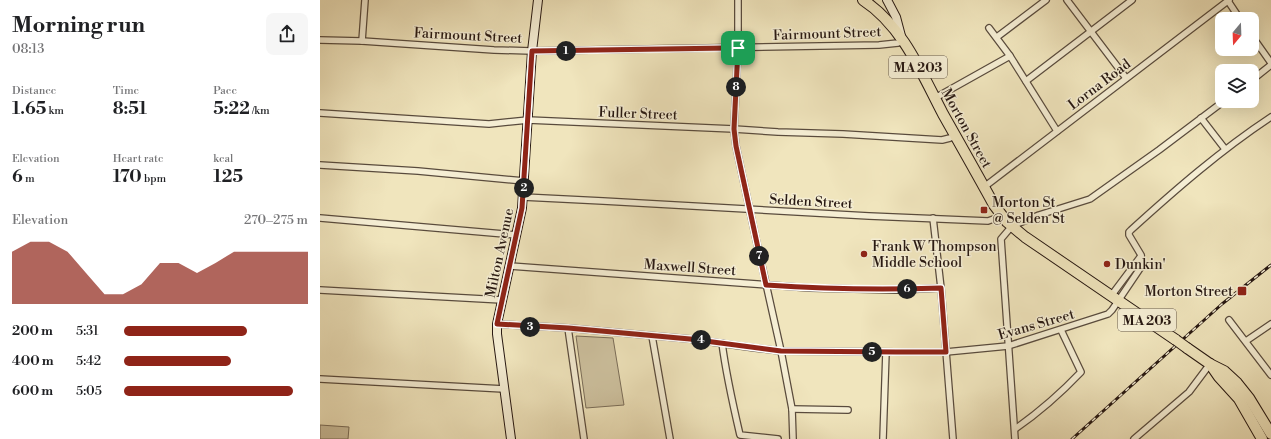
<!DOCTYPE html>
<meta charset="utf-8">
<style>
:root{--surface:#fff;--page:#f6f6f6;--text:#202124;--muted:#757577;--accent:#8f2418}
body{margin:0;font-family:"Libre Bodoni",serif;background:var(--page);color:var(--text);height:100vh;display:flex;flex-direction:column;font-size:15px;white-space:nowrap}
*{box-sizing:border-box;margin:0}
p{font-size:13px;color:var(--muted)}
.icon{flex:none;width:22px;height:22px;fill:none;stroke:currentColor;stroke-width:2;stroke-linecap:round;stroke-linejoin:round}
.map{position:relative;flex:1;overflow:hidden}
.drawer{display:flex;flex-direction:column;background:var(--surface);width:320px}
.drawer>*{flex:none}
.needle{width:26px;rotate:199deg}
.buttons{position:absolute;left:895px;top:12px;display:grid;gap:8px}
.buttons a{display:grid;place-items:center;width:44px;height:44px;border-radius:8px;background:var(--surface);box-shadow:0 4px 16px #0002;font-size:20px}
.pin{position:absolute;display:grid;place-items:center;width:34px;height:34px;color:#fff;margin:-17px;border-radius:8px;box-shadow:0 2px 6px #0006}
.km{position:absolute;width:20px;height:20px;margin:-10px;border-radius:50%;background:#222;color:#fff;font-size:11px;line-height:20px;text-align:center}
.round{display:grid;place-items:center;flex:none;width:42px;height:42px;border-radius:8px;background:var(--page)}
.summary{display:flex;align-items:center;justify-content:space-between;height:68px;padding:0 12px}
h1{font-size:22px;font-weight:700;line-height:30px}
.metrics{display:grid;grid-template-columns:repeat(3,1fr);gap:6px;height:68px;padding:4px 12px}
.metrics div{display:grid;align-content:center}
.metrics b{font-size:17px;font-weight:700}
.metrics small{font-size:11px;font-weight:400}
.metrics p{font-size:11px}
.chart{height:112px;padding:8px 12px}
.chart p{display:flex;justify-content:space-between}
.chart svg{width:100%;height:72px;margin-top:4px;fill:var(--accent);opacity:.7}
ul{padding:0 12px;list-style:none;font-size:13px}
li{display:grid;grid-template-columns:64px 48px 1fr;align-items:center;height:30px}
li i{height:10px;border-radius:5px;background:var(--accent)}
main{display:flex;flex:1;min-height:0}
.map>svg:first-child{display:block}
</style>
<main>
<section class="drawer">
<div class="summary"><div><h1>Morning run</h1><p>08:13</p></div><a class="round"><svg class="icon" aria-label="share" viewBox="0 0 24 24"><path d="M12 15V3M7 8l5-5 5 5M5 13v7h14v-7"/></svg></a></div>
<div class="metrics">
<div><p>Distance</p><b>1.65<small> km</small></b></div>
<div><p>Time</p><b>8:51</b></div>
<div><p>Pace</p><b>5:22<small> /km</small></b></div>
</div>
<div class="metrics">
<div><p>Elevation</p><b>6<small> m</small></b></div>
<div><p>Heart rate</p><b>170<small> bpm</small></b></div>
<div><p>kcal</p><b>125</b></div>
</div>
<div class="chart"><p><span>Elevation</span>270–275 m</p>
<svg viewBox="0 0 160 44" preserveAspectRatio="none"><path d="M0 44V12L10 6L20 6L30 12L40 25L50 38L60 38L70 32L80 19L90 19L100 25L110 19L120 12L130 12L140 12L150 12L160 12V44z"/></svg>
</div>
<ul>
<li><b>200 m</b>5:31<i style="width:67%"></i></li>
<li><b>400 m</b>5:42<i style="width:58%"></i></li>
<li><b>600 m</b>5:05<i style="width:92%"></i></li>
</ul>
</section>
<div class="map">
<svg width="951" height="439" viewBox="0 0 951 439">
<rect width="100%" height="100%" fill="#f0e5bd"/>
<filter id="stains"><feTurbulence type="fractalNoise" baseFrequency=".005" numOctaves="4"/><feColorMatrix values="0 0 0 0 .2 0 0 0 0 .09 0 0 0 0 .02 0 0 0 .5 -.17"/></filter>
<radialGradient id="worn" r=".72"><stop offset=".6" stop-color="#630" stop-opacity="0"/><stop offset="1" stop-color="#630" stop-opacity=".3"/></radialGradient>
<g fill="#cec2a0" stroke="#7a6d59">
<polygon points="256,336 293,338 304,405 266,408"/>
<polygon points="0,425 29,427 28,439 0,439"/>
</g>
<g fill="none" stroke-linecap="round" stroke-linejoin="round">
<g stroke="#594b3d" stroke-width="8">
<g id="street">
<polyline points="418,0 418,48 414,129 416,146 436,239 461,351 472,409 473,439"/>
<polyline points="747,0 806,78"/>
<polyline points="908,1 920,19"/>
<polyline points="669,28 690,56 737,131"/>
<polyline points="932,36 951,63"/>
<polyline points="677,37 726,0"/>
<polyline points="0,40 42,41 174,50 212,51 559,45 578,43 583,41"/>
<polyline points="42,41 45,0"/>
<polyline points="932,80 951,65"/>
<polyline points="706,81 812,0"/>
<polyline points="615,98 690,56"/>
<polyline points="0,113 169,124 208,120 414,129 458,132 523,134 622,140 630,138 635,136"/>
<polyline points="881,118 905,149"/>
<polyline points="0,165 98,171 204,181"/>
<polyline points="664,187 672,181 909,0"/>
<polyline points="203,197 283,201 549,216 668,221 682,216"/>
<polyline points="0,218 196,235"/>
<polyline points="613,218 621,288 633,439"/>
<polyline points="190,266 490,288 578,290 621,288"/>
<polyline points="0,290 182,300"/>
<polyline points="791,296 821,256"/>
<polyline points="909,320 951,375"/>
<path d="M 177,324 L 248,328 L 370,339 L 435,348 L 461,351 L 576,352 L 626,352 L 688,346 L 788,314 L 792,310 L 821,267 L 821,255 L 809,235 L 809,232 L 811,230 C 855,190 901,150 951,117"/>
<polyline points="248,328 264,439"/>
<polyline points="332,336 350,439"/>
<polyline points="926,341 951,324"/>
<path d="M 402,343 C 406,374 413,405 420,435 L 458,439"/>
<polyline points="0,379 184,389"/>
<polyline points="472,409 528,410"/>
<path d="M 695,429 C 718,413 741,393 761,372 L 741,330"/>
<polyline points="563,439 566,352"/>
<polyline points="695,439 681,239 692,226 719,215 770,199 839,150 904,101"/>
<polyline points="814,439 869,392 890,364"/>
</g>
</g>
<g stroke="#271812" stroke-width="10">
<g id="secondary">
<polyline points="567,0 576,17 581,36"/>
<polyline points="191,439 177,334 177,324 202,208 212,51 218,0"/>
</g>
</g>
<g stroke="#271812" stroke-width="12">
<g id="highway">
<path d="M 543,0 C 583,26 602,74 623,114 C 640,144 657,174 674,205 L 687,222 L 705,237 L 856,340"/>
<polyline points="867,348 890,364 904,371 917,383 929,398 951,434"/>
<polyline points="890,364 899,377 919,399 942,439"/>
</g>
</g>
<use href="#street" stroke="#f5eed4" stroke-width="5.5"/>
<use href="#secondary" stroke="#f5eed4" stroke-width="8"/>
<use href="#highway" stroke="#f0e5bd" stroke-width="10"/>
<g stroke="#271812" stroke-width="3">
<polyline id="rail" points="752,439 902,304 951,265"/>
</g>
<use href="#rail" stroke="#f5eed4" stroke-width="1.5" stroke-dasharray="4.5" stroke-linecap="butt"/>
<g stroke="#271812" stroke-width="12" stroke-linecap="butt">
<polyline id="highway-bridge" points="856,340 867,348"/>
</g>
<use href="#highway-bridge" stroke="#f0e5bd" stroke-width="10"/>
</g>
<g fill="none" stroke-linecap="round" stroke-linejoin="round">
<g stroke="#fff" stroke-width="8">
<path id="route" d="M 408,48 L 418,48 L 414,129 L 416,146 L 446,285 C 504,289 562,290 621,288 L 626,352 L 576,352 L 461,351 L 370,339 L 248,328 L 177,324 L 202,208 L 212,51 Z"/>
</g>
<use href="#route" stroke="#8f2418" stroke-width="5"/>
</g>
<g fill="#8f2418" stroke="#f5eed4" stroke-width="1.5">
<rect x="660" y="206" width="8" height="8" rx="2"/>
<circle cx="544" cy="254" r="4"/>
<circle cx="787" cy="264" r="4"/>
<rect x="917" y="286" width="10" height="10" rx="2"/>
</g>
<g text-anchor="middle" stroke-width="3" stroke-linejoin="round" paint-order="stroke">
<g fill="#f5eed4" stroke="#65584c" stroke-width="1">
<rect x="569" y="56" width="58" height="22" rx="3"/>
<rect x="798" y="309" width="58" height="22" rx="3"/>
</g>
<g font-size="13" font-weight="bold" fill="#271812">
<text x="598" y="72">MA 203</text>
<text x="827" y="325">MA 203</text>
</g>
<g font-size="14" fill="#271812" stroke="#f5eed4">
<text transform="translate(507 33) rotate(-2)" y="5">Fairmount Street</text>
<text transform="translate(148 35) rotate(3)" y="5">Fairmount Street</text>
<text transform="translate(779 84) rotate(-37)" y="5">Lorna Road</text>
<text transform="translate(318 113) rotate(2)" y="5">Fuller Street</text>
<text transform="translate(647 128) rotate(61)" y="5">Morton Street</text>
<text transform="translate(491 201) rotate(3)" y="5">Selden Street</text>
<text transform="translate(179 253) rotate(-78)" y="5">Milton Avenue</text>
<text transform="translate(370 267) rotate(4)" y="5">Maxwell Street</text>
<text transform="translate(716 324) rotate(-16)" y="5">Evans Street</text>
</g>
<g font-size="14" fill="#271812" stroke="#f5eed4" text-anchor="start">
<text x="672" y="207">Morton St<tspan x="672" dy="16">@ Selden St</tspan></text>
<text x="552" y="251">Frank W Thompson<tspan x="552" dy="16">Middle School</tspan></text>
<text x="795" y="269">Dunkin'</text>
<text x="913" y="296" text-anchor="end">Morton Street</text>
</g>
</g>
<rect width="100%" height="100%" filter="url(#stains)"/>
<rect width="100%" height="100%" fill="url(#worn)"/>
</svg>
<div class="buttons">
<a><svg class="needle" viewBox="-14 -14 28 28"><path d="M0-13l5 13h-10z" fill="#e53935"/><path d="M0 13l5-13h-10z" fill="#757577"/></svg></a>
<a><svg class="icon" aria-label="layers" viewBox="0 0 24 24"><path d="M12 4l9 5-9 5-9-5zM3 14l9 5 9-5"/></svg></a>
</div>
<div class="pin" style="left:418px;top:48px;background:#1e9e55"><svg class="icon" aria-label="arrive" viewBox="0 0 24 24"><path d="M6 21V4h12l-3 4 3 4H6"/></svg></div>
<b class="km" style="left:246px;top:51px">1</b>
<b class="km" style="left:204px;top:188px">2</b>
<b class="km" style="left:210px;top:327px">3</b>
<b class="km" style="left:381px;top:340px">4</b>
<b class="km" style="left:552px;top:352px">5</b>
<b class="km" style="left:587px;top:289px">6</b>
<b class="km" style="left:439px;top:256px">7</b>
<b class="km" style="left:416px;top:87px">8</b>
</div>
</main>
